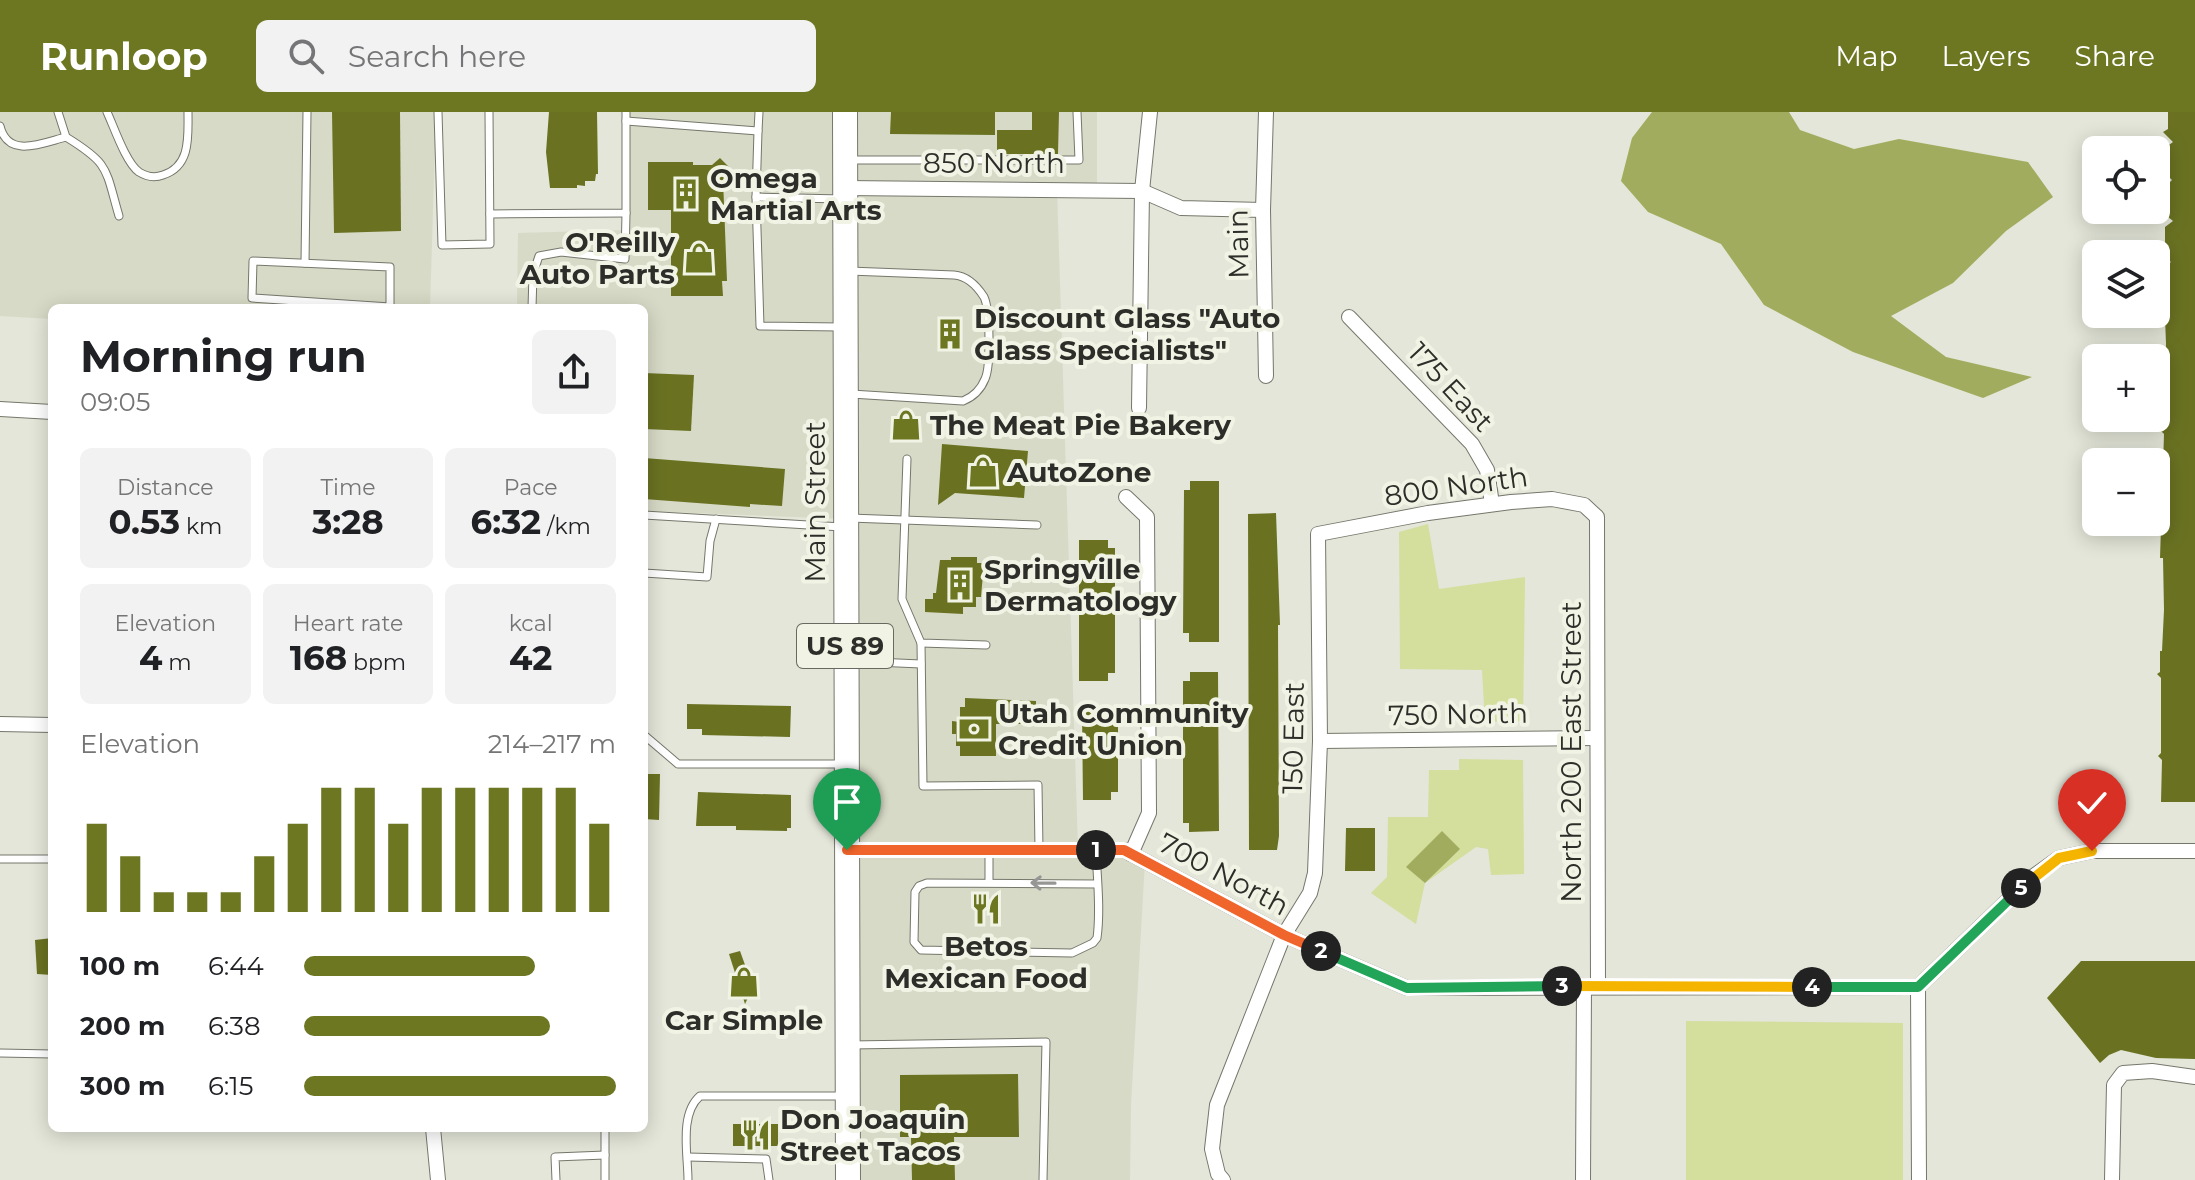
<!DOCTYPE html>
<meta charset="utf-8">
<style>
:root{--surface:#fff;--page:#f2f2f2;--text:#202124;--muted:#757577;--accent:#6d7620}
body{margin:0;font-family:Montserrat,sans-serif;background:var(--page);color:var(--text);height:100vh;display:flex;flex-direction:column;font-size:30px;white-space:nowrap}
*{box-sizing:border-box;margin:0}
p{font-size:26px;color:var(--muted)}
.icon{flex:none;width:44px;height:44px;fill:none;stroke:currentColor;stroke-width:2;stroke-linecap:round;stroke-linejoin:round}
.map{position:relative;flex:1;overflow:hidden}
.drawer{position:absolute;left:48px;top:192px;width:600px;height:828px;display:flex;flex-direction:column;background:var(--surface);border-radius:12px;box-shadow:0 4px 20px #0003}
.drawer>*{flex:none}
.buttons{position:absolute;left:2082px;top:24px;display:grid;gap:16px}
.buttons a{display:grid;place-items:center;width:88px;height:88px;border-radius:12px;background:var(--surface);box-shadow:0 4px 20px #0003;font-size:40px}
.pin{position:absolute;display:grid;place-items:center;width:68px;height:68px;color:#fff;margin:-82px -34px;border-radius:50% 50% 50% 0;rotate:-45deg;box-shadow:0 0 8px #0007}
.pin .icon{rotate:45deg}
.km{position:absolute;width:40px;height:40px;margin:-20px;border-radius:50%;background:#222;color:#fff;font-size:22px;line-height:40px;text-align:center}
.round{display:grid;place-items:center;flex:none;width:84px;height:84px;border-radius:12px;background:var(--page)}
.summary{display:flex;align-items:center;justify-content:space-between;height:136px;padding:0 32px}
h1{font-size:44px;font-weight:700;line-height:60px}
.stats{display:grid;grid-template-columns:repeat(3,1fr);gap:12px;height:136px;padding:8px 32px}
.stats div{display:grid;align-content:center;border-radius:12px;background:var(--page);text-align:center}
.stats b{font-size:34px;font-weight:700}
.stats small{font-size:22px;font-weight:400}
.stats p{font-size:22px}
.chart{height:224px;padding:16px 32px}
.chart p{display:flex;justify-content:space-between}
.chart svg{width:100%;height:144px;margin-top:8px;stroke:var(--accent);stroke-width:6}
ul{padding:0 32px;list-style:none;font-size:26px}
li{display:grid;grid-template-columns:128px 96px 1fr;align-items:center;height:60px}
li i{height:20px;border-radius:10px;background:var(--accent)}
header{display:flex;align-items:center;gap:48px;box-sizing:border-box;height:112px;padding:0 40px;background:var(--accent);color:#fff}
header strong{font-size:38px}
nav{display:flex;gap:44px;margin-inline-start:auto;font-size:28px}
.search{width:560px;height:72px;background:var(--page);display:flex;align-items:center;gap:20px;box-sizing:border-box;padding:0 28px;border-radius:12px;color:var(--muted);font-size:30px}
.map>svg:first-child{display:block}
</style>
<header>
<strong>Runloop</strong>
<div class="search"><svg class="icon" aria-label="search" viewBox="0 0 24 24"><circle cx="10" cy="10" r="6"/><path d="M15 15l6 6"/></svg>Search here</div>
<nav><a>Map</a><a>Layers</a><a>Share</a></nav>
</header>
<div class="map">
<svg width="2195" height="1068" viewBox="0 0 2195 1068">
<rect width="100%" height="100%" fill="#e3e6d8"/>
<g fill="#d7dac6">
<polygon points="0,0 436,0 430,196 52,196 52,207 0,204"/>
<polygon points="622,0 1097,0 1097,78 1057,78 1078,737 1131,742 1145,749 1131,992 1130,1068 848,1068 844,407 644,399 644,196 517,196 518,121 626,118"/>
</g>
<g fill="#d4de9d">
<polygon points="1428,412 1439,477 1525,465 1523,609 1485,610 1482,558 1400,557 1399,420"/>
<polygon points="1459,647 1523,648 1524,762 1491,763 1488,737 1476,735 1425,771 1416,812 1371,781 1387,765 1388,705 1428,705 1429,658 1459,658"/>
<polygon points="1686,909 1903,911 1903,1068 1686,1068"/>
</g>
<g fill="#a2ac5e">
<polygon points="1652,0 1789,0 1800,18 1854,37 1899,27 2028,50 2053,85 2006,119 1953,171 1891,204 1946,245 2032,265 1983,286 1853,240 1764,193 1721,132 1648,100 1621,69 1632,26"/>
<polygon points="1442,719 1460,737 1425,771 1406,755"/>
</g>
<g fill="#6a7222">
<polygon points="332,0 400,0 401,119 334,121"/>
<polygon points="549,0 597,0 598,62 596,62 595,69 585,69 585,74 577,73 577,76 550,76 546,40"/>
<polygon points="891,0 995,0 995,23 890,22"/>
<polygon points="1032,0 1059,0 1058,42 997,42 997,18 1032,18"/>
<polygon points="2168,0 2195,0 2195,690 2161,690 2162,648 2158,644 2161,641 2161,566 2157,562 2160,560 2160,539 2162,539 2164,498 2163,446 2160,446 2164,322 2160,318 2162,315 2166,232 2165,205 2159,200 2170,192 2160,181 2165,178 2165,162 2161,158 2171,150 2153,135 2165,135 2165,115 2173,109 2162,100 2167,97 2166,74 2172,68 2162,58 2167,55 2167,42 2162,38 2173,30 2163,20 2168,17"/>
<polygon points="720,46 732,58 723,67 727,169 722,169 723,184 671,184 671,98 648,98 648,50 693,50 693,53 712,53"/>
<polygon points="939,205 960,205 961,239 939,239"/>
<polygon points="644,261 694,263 691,319 644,317"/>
<polygon points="942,332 1028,339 1024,386 955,381 938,393"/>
<polygon points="644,346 785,357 782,394 750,392 750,395 644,387"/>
<polygon points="1190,369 1219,369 1219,530 1189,530 1189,521 1183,521 1184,378 1190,378"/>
<polygon points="1276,401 1280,513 1278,513 1279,724 1277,738 1249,738 1248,402"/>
<polygon points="1079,428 1108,428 1108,436 1115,436 1115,561 1108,561 1108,569 1079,569"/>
<polygon points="951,445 977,445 977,451 984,451 981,485 976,485 976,495 963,495 963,502 925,500 925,487 933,487 933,481 936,481 940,448 951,448"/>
<polygon points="1190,560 1218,560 1219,719 1189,720 1189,711 1183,711 1183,569 1190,569"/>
<polygon points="965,586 1036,589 1036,612 996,612 996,644 960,644 960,634 956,634 956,622 952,622 952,609 960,610 960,595 965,595"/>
<polygon points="687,592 791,594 790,625 702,623 702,617 687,617"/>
<polygon points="1082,599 1112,599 1112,608 1118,608 1118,680 1111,680 1111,688 1083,688"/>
<polygon points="644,662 660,662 659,708 644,707"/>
<polygon points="698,680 791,683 791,716 787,716 787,719 736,718 736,714 696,714"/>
<polygon points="1346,716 1375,716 1375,759 1345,759"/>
<polygon points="52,826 52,863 37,862 35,828"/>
<polygon points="740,839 753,875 745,892 729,842"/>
<polygon points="2081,849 2195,849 2195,947 2156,946 2121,938 2109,943 2100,951 2047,886"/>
<polygon points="1018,962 1019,1025 954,1025 955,1068 912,1068 911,1025 900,1025 900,963"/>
<rect x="733" y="1012" width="45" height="22"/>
</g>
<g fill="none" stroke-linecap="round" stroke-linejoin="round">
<g stroke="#75776b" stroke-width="9">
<g id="service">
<path d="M 58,0 L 66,25 C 110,52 105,56 119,104"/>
<path d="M 107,0 C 114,15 126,51 139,60 C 147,65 155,66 163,63 C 191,54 188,25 188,0"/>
<polyline points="438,0 442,133 490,132 489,0"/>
<polyline points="626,9 758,19 759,0"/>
<path d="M 0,14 C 8,47 42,31 66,25"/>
<polyline points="758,19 756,85 760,214 840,215"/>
<polyline points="849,48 1079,48 1077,0"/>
<polyline points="756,85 842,87"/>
<polyline points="490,102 626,101 626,0"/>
<polygon points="253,149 390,155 390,195 252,186"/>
<polyline points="305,151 307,0"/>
<path d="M 849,159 L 954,163 C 967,164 977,174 984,185 C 990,197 991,254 985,267 C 981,277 973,285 963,289 L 851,282"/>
<polyline points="532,196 533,162 539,144 561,140 625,147 626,101"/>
<polyline points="907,347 902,487 921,531 986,533"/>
<polyline points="644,403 842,415"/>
<polyline points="850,406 1037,413"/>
<polyline points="644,461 707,465 710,429 716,407"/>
<polyline points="921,531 923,674 1038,673 1039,738"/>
<polyline points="852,549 921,552"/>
<polyline points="644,623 678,652 843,652"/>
<path d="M 1096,738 C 1097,766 1101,797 1097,826 L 1093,831 L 1072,841 L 921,838 L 914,830 L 915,780 L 919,774 L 927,771 L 1097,772"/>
<polyline points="0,747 52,747"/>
<polyline points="989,770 989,738"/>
<polyline points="850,933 1046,930 1043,1068"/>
<polyline points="0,941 52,942"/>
<polyline points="605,1016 605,1068"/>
<polyline points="688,1045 766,1047 769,1068"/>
<polyline points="556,1068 555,1045 605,1043"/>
<path d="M 688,1068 C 688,1043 679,1002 700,984 L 842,984"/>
</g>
</g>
<g stroke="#75776b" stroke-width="16">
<g id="minor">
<polyline points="1266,0 1263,98 1266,264"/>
<polyline points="845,76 1142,79 1181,96 1263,98"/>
<polyline points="1349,205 1472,332 1487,358 1492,392"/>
<polyline points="1139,296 1142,79 1150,0"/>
<polyline points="0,297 52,300"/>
<polyline points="1126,385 1147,405 1149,701 1131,742"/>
<polyline points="0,612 52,613"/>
<polyline points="1320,629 1596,626"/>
<polyline points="847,738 1124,738 1284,823 1407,876 1918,875 2031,766 2059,746 2092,739 2195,739"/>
<polyline points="1918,875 1919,1068"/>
<polyline points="433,1016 438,1068"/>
<polyline points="1223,1068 1218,1062 1212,1037 1217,993 1284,823 1310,781 1315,761 1320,629 1318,422 1428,401 1511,390 1552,387 1584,393 1597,405 1598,874"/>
<polyline points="1583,1068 1584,874"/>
<polyline points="2112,1068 2114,973 2123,961 2152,959 2195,965"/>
</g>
</g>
<g stroke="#75776b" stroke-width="26">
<polyline id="primary" points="845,0 848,1068"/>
</g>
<use href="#service" stroke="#fff" stroke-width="7"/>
<use href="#minor" stroke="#fff" stroke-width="14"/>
<use href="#primary" stroke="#fff" stroke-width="24"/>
</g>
<defs><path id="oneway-shaft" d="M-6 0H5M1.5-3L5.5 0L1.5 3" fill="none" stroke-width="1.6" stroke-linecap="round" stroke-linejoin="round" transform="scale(2)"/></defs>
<use stroke="#969694" href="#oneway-shaft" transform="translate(1043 771) rotate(-179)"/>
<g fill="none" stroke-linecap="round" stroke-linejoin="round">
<g stroke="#fff" stroke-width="16">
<polyline id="split-1" points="847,738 1096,738"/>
</g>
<g stroke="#fff" stroke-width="16">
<polyline id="split-2" points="1096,738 1124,738 1284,823 1321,839"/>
</g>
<g stroke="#fff" stroke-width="16">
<polyline id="split-3" points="1321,839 1407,876 1562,874"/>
</g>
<g stroke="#fff" stroke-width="16">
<polyline id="split-4" points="1562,874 1812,875"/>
</g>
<g stroke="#fff" stroke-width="16">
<polyline id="split-5" points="1812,875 1918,875 2021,776"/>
</g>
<g stroke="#fff" stroke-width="16">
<polyline id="split-6" points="2021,776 2059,746 2092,739"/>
</g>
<use href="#split-1" stroke="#f0652b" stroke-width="10"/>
<use href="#split-2" stroke="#f0652b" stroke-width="10"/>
<use href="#split-3" stroke="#22a559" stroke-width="10"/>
<use href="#split-4" stroke="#f5b400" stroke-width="10"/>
<use href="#split-5" stroke="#22a559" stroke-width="10"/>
<use href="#split-6" stroke="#f5b400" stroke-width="10"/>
</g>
<defs>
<g id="building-bare" transform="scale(2.4)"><path d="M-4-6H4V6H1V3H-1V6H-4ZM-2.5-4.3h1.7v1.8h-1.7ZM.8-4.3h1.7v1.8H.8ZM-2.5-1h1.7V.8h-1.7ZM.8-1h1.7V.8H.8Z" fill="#6d7620" stroke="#f1f3e5" stroke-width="2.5" paint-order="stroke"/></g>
<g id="shop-bare" transform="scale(2.4)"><path d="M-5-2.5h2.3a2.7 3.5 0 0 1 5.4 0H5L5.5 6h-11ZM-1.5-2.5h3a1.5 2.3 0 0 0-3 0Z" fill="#6d7620" stroke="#f1f3e5" stroke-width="2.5" paint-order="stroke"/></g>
<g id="bank-bare" transform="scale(2.4)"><path d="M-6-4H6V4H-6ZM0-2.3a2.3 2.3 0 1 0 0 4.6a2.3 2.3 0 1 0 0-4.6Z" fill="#6d7620" stroke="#f1f3e5" stroke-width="2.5" paint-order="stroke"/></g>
<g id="restaurant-bare" transform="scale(2.4)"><path d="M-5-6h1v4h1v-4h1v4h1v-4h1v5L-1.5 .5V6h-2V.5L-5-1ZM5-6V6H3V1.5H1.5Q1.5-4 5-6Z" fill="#6d7620" stroke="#f1f3e5" stroke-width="2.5" paint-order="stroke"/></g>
</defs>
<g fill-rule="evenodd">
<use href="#building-bare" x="686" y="82"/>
<use href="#shop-bare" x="699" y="146"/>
<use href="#building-bare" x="950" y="222"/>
<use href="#shop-bare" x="906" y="313"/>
<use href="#shop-bare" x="983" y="360"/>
<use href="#building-bare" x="960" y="473"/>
<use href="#bank-bare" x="974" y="617"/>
<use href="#restaurant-bare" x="986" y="797"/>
<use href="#shop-bare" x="744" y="870"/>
<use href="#restaurant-bare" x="756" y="1023"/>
</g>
<g text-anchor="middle" stroke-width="8" stroke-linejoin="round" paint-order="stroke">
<rect fill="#f1f3e5" stroke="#686961" stroke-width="2" x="797" y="512" width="96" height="44" rx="6"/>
<g font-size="26" font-weight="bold" fill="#2d2e29">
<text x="845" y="543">US 89</text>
</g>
<g font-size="28" fill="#2d2e29" stroke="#f1f3e5">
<text x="994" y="61">850 North</text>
<text transform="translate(1238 132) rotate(-91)" y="10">Main</text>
<text transform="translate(1451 275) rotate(47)" y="10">175 East</text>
<text transform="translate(1456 374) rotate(-8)" y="10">800 North</text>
<text transform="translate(815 390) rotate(-90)" y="10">Main Street</text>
<text transform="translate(1458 602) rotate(-1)" y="10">750 North</text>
<text transform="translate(1293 626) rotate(-89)" y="10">150 East</text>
<text transform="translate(1571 640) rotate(-90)" y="10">North 200 East Street</text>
<text transform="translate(1224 762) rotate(28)" y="10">700 North</text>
</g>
<g font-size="28" font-weight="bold" fill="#2d2e29" stroke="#f1f3e5" text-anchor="start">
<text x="710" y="76">Omega<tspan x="710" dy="32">Martial Arts</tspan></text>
<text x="675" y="140" text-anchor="end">O'Reilly<tspan x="675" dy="32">Auto Parts</tspan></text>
<text x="974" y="216">Discount Glass "Auto<tspan x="974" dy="32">Glass Specialists"</tspan></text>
<text x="930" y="323">The Meat Pie Bakery</text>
<text x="1007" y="370">AutoZone</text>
<text x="984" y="467">Springville<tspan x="984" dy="32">Dermatology</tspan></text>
<text x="998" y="611">Utah Community<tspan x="998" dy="32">Credit Union</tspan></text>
<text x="986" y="844" text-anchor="middle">Betos<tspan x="986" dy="32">Mexican Food</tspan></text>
<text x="744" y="918" text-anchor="middle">Car Simple</text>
<text x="780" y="1017">Don Joaquin<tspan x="780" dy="32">Street Tacos</tspan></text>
</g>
</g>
</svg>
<div class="buttons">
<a><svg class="icon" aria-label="locate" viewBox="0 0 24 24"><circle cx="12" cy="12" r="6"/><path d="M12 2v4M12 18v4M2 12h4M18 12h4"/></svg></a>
<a><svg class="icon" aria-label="layers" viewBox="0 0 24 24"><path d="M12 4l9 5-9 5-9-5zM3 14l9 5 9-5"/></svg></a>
<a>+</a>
<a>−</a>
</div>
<div class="pin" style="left:847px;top:738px;background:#1e9e55"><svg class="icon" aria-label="arrive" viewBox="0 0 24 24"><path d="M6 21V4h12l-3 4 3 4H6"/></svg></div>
<div class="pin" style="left:2092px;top:739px;background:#d93025"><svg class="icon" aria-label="check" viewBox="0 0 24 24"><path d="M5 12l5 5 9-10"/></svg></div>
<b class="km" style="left:1096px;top:738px">1</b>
<b class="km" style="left:1321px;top:839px">2</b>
<b class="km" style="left:1562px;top:874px">3</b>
<b class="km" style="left:1812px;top:875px">4</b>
<b class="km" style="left:2021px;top:776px">5</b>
<section class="drawer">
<div class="summary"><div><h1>Morning run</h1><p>09:05</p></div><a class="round"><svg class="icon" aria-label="share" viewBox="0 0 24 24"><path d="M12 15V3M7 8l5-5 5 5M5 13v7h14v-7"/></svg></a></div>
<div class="stats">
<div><p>Distance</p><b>0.53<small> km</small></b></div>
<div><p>Time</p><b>3:28</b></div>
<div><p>Pace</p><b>6:32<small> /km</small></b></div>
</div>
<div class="stats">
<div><p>Elevation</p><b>4<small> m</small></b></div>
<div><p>Heart rate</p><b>168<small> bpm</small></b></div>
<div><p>kcal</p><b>42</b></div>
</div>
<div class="chart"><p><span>Elevation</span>214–217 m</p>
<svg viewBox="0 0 160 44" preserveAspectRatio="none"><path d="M5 44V17M15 44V27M25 44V38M35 44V38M45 44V38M55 44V27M65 44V17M75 44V6M85 44V6M95 44V17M105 44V6M115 44V6M125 44V6M135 44V6M145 44V6M155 44V17"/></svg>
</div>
<ul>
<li><b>100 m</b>6:44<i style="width:74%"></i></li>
<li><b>200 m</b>6:38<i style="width:79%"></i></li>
<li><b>300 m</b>6:15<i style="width:100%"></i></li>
</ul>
</section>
</div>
